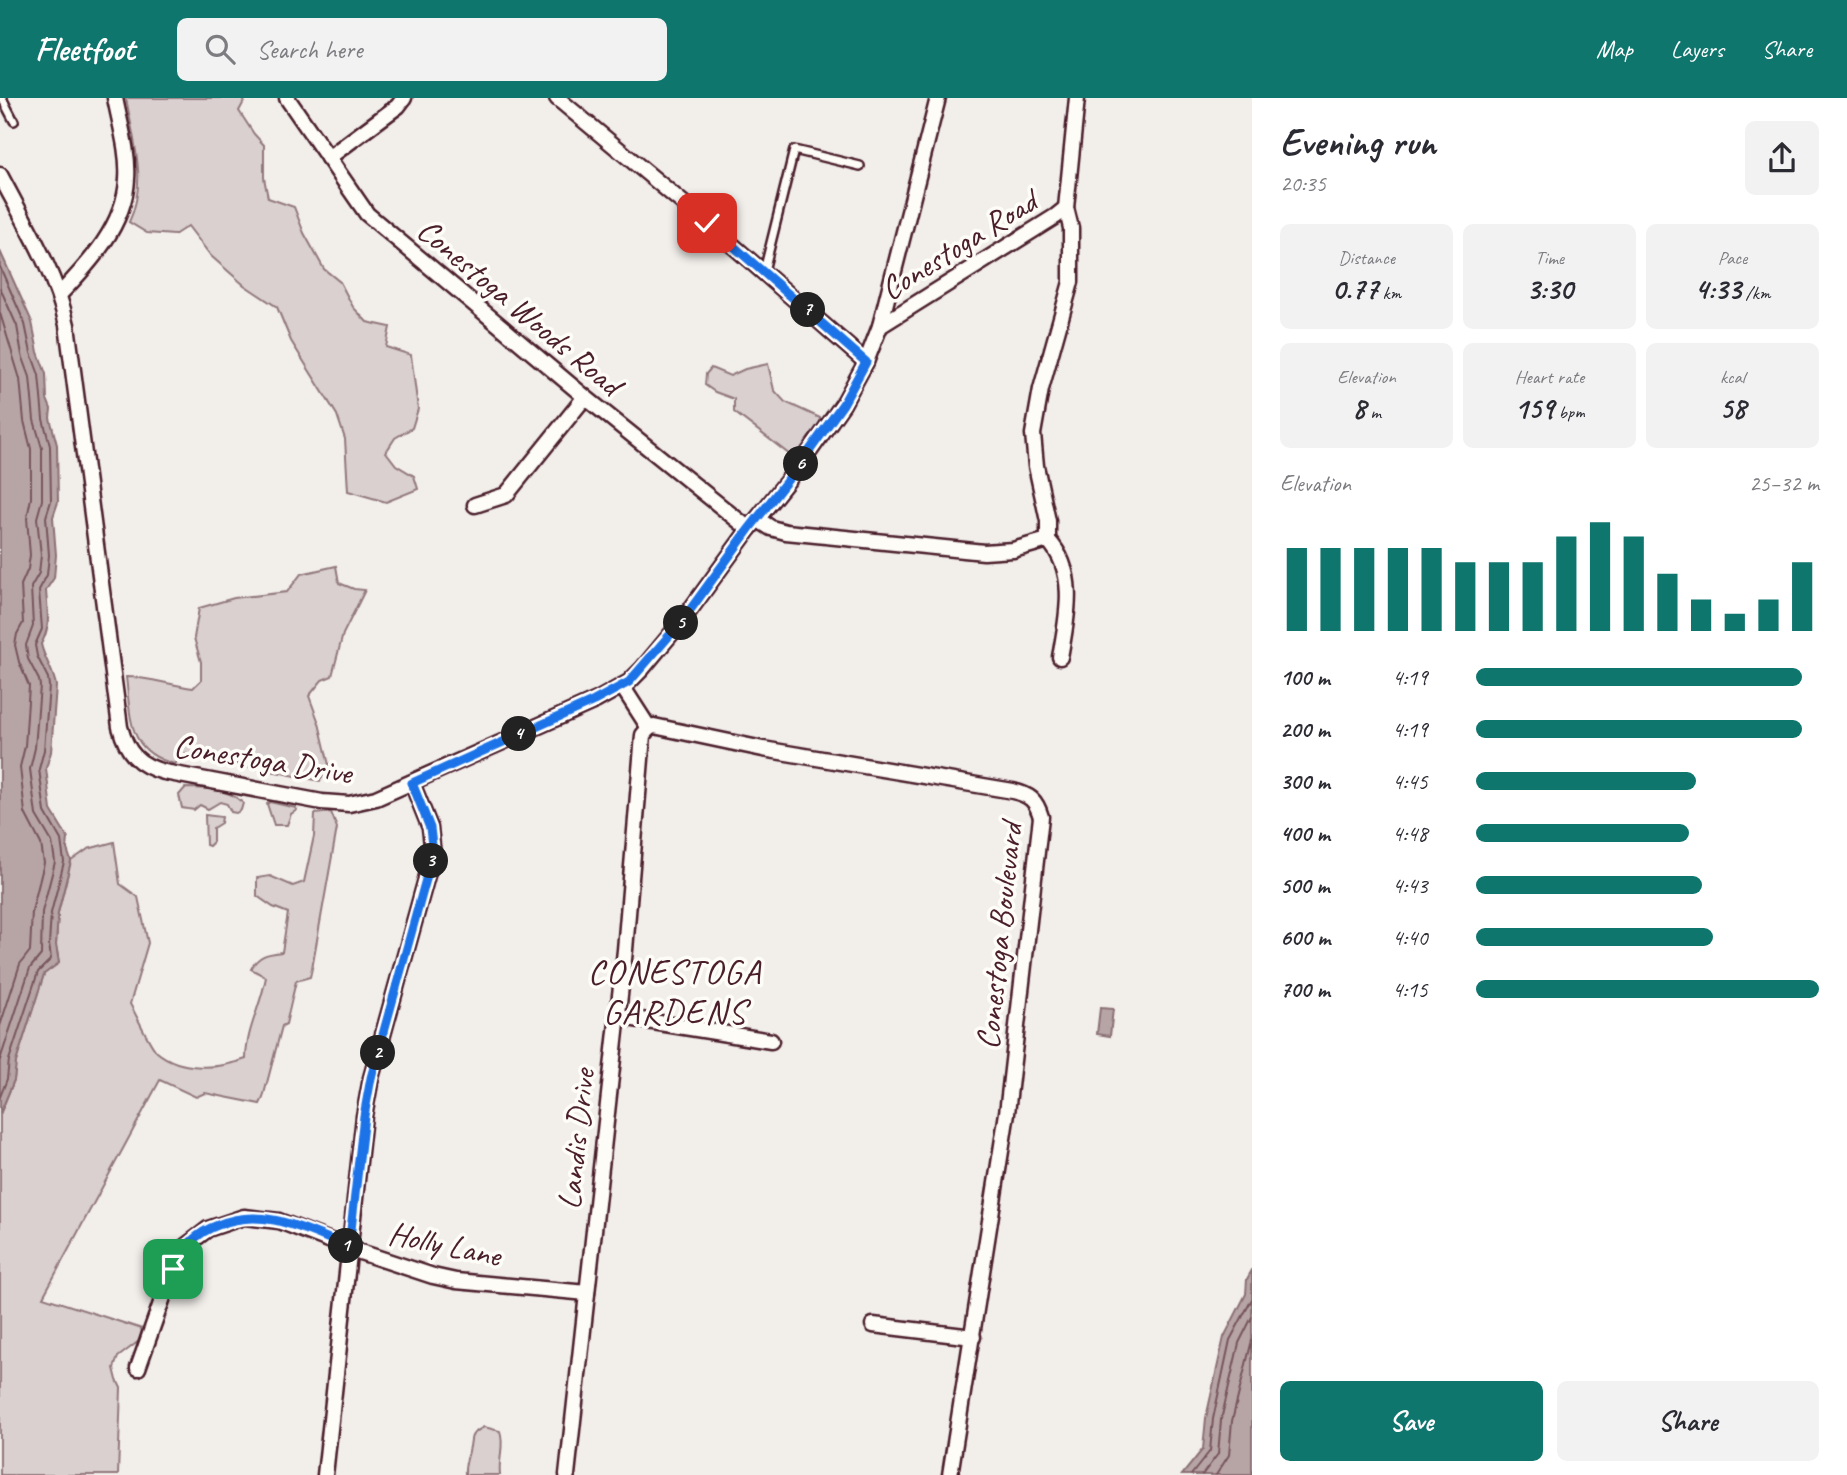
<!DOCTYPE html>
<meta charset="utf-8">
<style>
:root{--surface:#fff;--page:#f2f2f3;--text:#2b2b33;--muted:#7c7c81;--accent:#0f766e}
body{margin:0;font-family:Caveat,sans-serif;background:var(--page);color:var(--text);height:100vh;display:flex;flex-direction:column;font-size:26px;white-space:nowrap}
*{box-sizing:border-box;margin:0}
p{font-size:23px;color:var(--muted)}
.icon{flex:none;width:38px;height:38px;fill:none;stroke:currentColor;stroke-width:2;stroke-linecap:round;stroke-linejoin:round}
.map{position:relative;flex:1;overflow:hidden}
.sheet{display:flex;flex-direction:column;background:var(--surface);width:595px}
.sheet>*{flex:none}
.pin{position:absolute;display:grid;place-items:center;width:60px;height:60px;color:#fff;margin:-30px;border-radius:14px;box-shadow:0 4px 10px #0006}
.km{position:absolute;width:35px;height:35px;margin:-18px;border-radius:50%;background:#222;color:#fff;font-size:19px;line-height:35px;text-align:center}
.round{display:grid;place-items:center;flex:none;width:74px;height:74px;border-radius:10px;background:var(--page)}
.summary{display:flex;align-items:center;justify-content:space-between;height:119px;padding:0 28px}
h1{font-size:38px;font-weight:700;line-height:52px}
.figures{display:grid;grid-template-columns:repeat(3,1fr);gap:10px;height:119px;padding:7px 28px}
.figures div{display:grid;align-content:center;border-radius:10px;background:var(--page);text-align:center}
.figures b{font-size:30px;font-weight:700}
.figures small{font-size:19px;font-weight:400}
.figures p{font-size:19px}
.chart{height:196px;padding:14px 28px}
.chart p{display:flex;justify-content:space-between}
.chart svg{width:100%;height:126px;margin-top:7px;stroke:var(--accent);stroke-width:6}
.primary-button{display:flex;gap:14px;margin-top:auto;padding:14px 28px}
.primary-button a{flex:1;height:80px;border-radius:10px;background:var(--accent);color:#fff;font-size:28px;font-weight:700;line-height:80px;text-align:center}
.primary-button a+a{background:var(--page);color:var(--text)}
ul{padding:0 28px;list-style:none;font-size:23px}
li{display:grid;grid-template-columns:112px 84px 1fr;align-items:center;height:52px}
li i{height:18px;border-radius:9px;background:var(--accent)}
header{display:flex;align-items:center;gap:42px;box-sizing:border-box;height:98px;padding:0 35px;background:var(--accent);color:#fff}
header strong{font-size:33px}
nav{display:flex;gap:38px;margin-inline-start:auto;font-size:24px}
.search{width:490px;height:63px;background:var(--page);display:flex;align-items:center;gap:18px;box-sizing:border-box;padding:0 24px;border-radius:10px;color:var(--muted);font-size:26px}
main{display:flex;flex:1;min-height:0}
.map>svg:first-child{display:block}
</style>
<header>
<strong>Fleetfoot</strong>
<div class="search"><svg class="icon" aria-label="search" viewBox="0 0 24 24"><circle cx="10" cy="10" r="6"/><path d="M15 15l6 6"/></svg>Search here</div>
<nav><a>Map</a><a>Layers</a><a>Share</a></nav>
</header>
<main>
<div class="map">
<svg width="1252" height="1377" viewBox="0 0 1252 1377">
<rect width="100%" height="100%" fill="#f2efeb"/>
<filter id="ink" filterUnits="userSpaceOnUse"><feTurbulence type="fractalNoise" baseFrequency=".0143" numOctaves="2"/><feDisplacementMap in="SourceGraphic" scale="14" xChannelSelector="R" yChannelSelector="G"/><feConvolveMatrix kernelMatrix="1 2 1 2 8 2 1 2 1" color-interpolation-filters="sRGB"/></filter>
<g filter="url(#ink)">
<g fill="#d9d0cf" stroke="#92787d" stroke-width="2">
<path d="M 126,0 L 246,0 L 239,13 L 254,36 L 264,47 L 264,80 L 268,100 L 294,109 L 304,135 L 324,171 L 340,184 L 353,209 L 367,224 L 390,229 L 386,249 L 411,257 L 418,311 L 412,330 L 395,340 L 386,354 L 396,367 L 414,378 L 418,391 L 386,404 L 348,393 L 345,341 L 337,317 L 291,243 L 277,209 L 244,187 L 211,158 L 188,128 L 174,137 L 147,135 L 129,124 C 148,84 133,41 126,0 Z"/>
<polygon points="768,266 774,292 785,304 820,320 820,329 794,360 734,314 734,301 715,294 705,287 706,276 711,270 730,278 745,271"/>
<path d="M 336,468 L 339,485 L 354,491 L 365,492 L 343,536 L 332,578 L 322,582 L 309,598 L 319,625 L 329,667 L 320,683 L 186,656 L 175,666 C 127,654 131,620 126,579 C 149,579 169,587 193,590 L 201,582 L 201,564 L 194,540 L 199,510 L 234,500 L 287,494 L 301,476 Z"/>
<path d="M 185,690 C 206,690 227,690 243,705 L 241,712 L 236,715 L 231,714 L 227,706 L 220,704 L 208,711 L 200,707 L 194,712 L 182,710 L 179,697 Z"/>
<polygon points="270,704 296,710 297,712 291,716 287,727 274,727 267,706"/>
<path d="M 331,714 L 337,730 L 312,870 L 310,879 L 296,883 L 286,926 L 282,928 L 263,1000 L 260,1006 L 205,995 L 196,999 L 160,982 L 43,1199 L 142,1231 L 139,1243 L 118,1259 L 114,1270 L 117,1282 L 121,1290 L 118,1377 L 0,1377 L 0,1016 L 14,982 L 16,964 L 44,876 L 59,864 L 56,847 L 58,815 L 71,763 L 88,751 L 114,744 L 120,786 L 138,799 L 148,845 L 130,906 C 136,916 150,948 157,954 C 181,974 219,971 246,961 C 246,932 261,908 266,879 L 251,871 C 258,857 267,856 282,854 L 288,815 L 273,809 L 257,798 L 257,780 L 270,778 L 293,788 L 304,784 L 314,738 L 315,716 Z"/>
<polygon points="205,717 222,719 221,725 213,730 213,744 209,748 206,747"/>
<path d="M 484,1329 L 500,1333 C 505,1346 498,1362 500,1377 L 465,1377 C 464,1366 467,1363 469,1353 C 473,1338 467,1338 484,1329 Z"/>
</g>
<g fill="#b7a5a6" stroke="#8b6f75" stroke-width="2">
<path d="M 0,153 L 32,224 L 38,254 L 46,276 L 47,301 L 51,311 L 50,320 L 57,347 L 58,404 L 53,419 L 56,457 L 54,480 L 46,492 C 47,513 52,527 41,546 C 44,561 54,573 56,588 L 51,654 L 46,670 L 51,712 L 68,740 L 67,751 L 71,763 L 58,815 L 56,847 L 59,865 L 44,876 L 16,964 L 14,982 L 0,1016 Z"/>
<polygon points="1100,910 1113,911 1110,938 1097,936"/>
<polygon points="1252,1172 1252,1377 1182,1377 1203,1351 1206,1320 1224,1239 1246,1196 1247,1181"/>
</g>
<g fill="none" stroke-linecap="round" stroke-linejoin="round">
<g stroke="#76555c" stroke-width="2">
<polyline points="0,169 25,226 31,255 39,277 43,321 50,348 51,403 46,419 49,457 47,477 39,492 42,531 35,547 37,558 48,580 49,588 44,652 39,671 45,714 61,742 64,764 51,815 49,846 51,861 38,874 9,962 7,981 0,999"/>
<polyline points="0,190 17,228 22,257 30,279 34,322 42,350 42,402 37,420 41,457 39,475 31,489 33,528 26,547 28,561 39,582 40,588 35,650 30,671 36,717 52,744 55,764 42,814 41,857 30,870 0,962"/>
<polyline points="0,215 20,281 24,323 31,351 31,400 27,420 30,457 28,471 21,487 23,525 17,536 15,547 19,564 29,588 25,648 20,669 25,715 41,746 44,765 32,813 30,853 20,866 0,928"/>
<polyline points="1191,1377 1210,1353 1213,1321 1230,1242 1252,1201"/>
<polyline points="1202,1377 1218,1356 1221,1322 1239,1245 1252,1219"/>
<polyline points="1216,1377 1229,1357 1232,1323 1252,1242"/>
</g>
<g stroke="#4a1f2b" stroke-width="12">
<g id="lane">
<polyline points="2,0 14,23"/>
<polyline points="764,173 794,52 860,68"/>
</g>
</g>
<g stroke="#4a1f2b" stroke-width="19">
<g id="street">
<polyline points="287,0 367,116 585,299 749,431"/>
<polyline points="557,0 707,125 866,264"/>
<polyline points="328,60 398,8 404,0"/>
<path d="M 0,77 C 25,125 55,173 67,227 L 120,629 C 127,655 138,667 164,674 L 322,704 L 349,706 L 376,700 L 597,602 L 629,584 L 642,571 L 682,523 L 749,431 L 800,367 L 843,306 L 866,264 L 880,228 L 938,0"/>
<path d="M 59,197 C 89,166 125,127 127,81 C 129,55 120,26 115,0"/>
<polyline points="880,228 1056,118 1066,110"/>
<polyline points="475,407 506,397 585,299"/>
<polyline points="757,421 771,430 786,434 984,454 1013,452 1048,442 1048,423 1036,368 1033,336 1041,291 1071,184 1071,130 1066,110 1077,0"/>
<path d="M 1048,442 C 1078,474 1067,520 1060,559"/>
<polyline points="622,588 649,630"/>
<path d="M 649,630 L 654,628 L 763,651 L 1013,693 C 1030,697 1036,702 1041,719 L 1007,1015 L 950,1377"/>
<polyline points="616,918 771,943"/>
<polyline points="873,1227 973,1239"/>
<polyline points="138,1270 173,1171 183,1150 208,1131 244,1119 279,1123 357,1153 433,1178 456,1183 587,1195"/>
<polyline points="325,1377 364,1018 371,980 433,756 430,730 412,685"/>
<polyline points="567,1377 625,852 643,637 649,630"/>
</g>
</g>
<use href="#lane" stroke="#fdfcf7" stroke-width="7"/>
<use href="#street" stroke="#fdfcf7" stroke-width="14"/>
</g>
</g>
<g fill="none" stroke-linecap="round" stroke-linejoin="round" filter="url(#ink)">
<g stroke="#fff" stroke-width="14">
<path id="route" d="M 173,1171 C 182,1149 196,1135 218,1127 C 265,1108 305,1132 349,1149 L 364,1018 L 371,980 L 433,756 L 430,730 L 412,685 L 594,603 L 629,584 L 682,523 L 749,431 L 797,370 L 843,306 L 866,264 L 707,125"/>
</g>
<use href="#route" stroke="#1a73e8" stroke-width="9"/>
</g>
<g text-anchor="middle" stroke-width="7" stroke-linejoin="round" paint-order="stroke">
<g font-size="33" fill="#4a1f2b" stroke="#fdfcf7">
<text transform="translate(958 146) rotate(-32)" y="12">Conestoga Road</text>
<text transform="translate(520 208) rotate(40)" y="12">Conestoga Woods Road</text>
<text transform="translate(263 660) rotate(9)" y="12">Conestoga Drive</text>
<text transform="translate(998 838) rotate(-84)" y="12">Conestoga Boulevard</text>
<text transform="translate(575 1041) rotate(-84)" y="12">Landis Drive</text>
<text transform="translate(445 1145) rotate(12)" y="12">Holly Lane</text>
</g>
<g font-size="35" letter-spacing="2" fill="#4a1f2b" stroke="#fdfcf7">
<text x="675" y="885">CONESTOGA<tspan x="675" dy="40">GARDENS</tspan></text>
</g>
</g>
</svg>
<div class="pin" style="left:173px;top:1171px;background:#1e9e55"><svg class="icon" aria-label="arrive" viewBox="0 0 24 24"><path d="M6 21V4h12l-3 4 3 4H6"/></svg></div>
<div class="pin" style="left:707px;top:125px;background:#d93025"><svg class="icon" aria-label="check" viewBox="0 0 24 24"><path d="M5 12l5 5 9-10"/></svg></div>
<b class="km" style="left:346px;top:1148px">1</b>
<b class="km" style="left:378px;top:955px">2</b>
<b class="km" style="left:431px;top:763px">3</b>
<b class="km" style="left:519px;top:636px">4</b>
<b class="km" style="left:681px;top:525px">5</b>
<b class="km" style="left:801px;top:366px">6</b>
<b class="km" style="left:808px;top:212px">7</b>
</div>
<section class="sheet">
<div class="summary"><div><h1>Evening run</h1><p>20:35</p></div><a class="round"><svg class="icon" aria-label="share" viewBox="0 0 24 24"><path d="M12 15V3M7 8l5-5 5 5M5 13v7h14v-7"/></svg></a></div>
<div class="figures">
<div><p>Distance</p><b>0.77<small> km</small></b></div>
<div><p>Time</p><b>3:30</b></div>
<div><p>Pace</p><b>4:33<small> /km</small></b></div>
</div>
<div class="figures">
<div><p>Elevation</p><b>8<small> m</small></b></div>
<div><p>Heart rate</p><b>159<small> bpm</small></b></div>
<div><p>kcal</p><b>58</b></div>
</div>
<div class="chart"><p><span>Elevation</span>25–32 m</p>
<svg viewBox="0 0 160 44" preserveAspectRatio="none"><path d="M5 44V15M15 44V15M25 44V15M35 44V15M45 44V15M55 44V20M65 44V20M75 44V20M85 44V11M95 44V6M105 44V11M115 44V24M125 44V33M135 44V38M145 44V33M155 44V20"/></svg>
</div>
<ul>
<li><b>100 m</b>4:19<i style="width:95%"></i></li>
<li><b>200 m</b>4:19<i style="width:95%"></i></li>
<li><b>300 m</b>4:45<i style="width:64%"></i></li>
<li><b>400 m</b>4:48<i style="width:62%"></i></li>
<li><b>500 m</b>4:43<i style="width:66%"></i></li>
<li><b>600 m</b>4:40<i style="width:69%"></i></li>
<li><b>700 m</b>4:15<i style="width:100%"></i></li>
</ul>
<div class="primary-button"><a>Save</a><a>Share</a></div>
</section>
</main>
